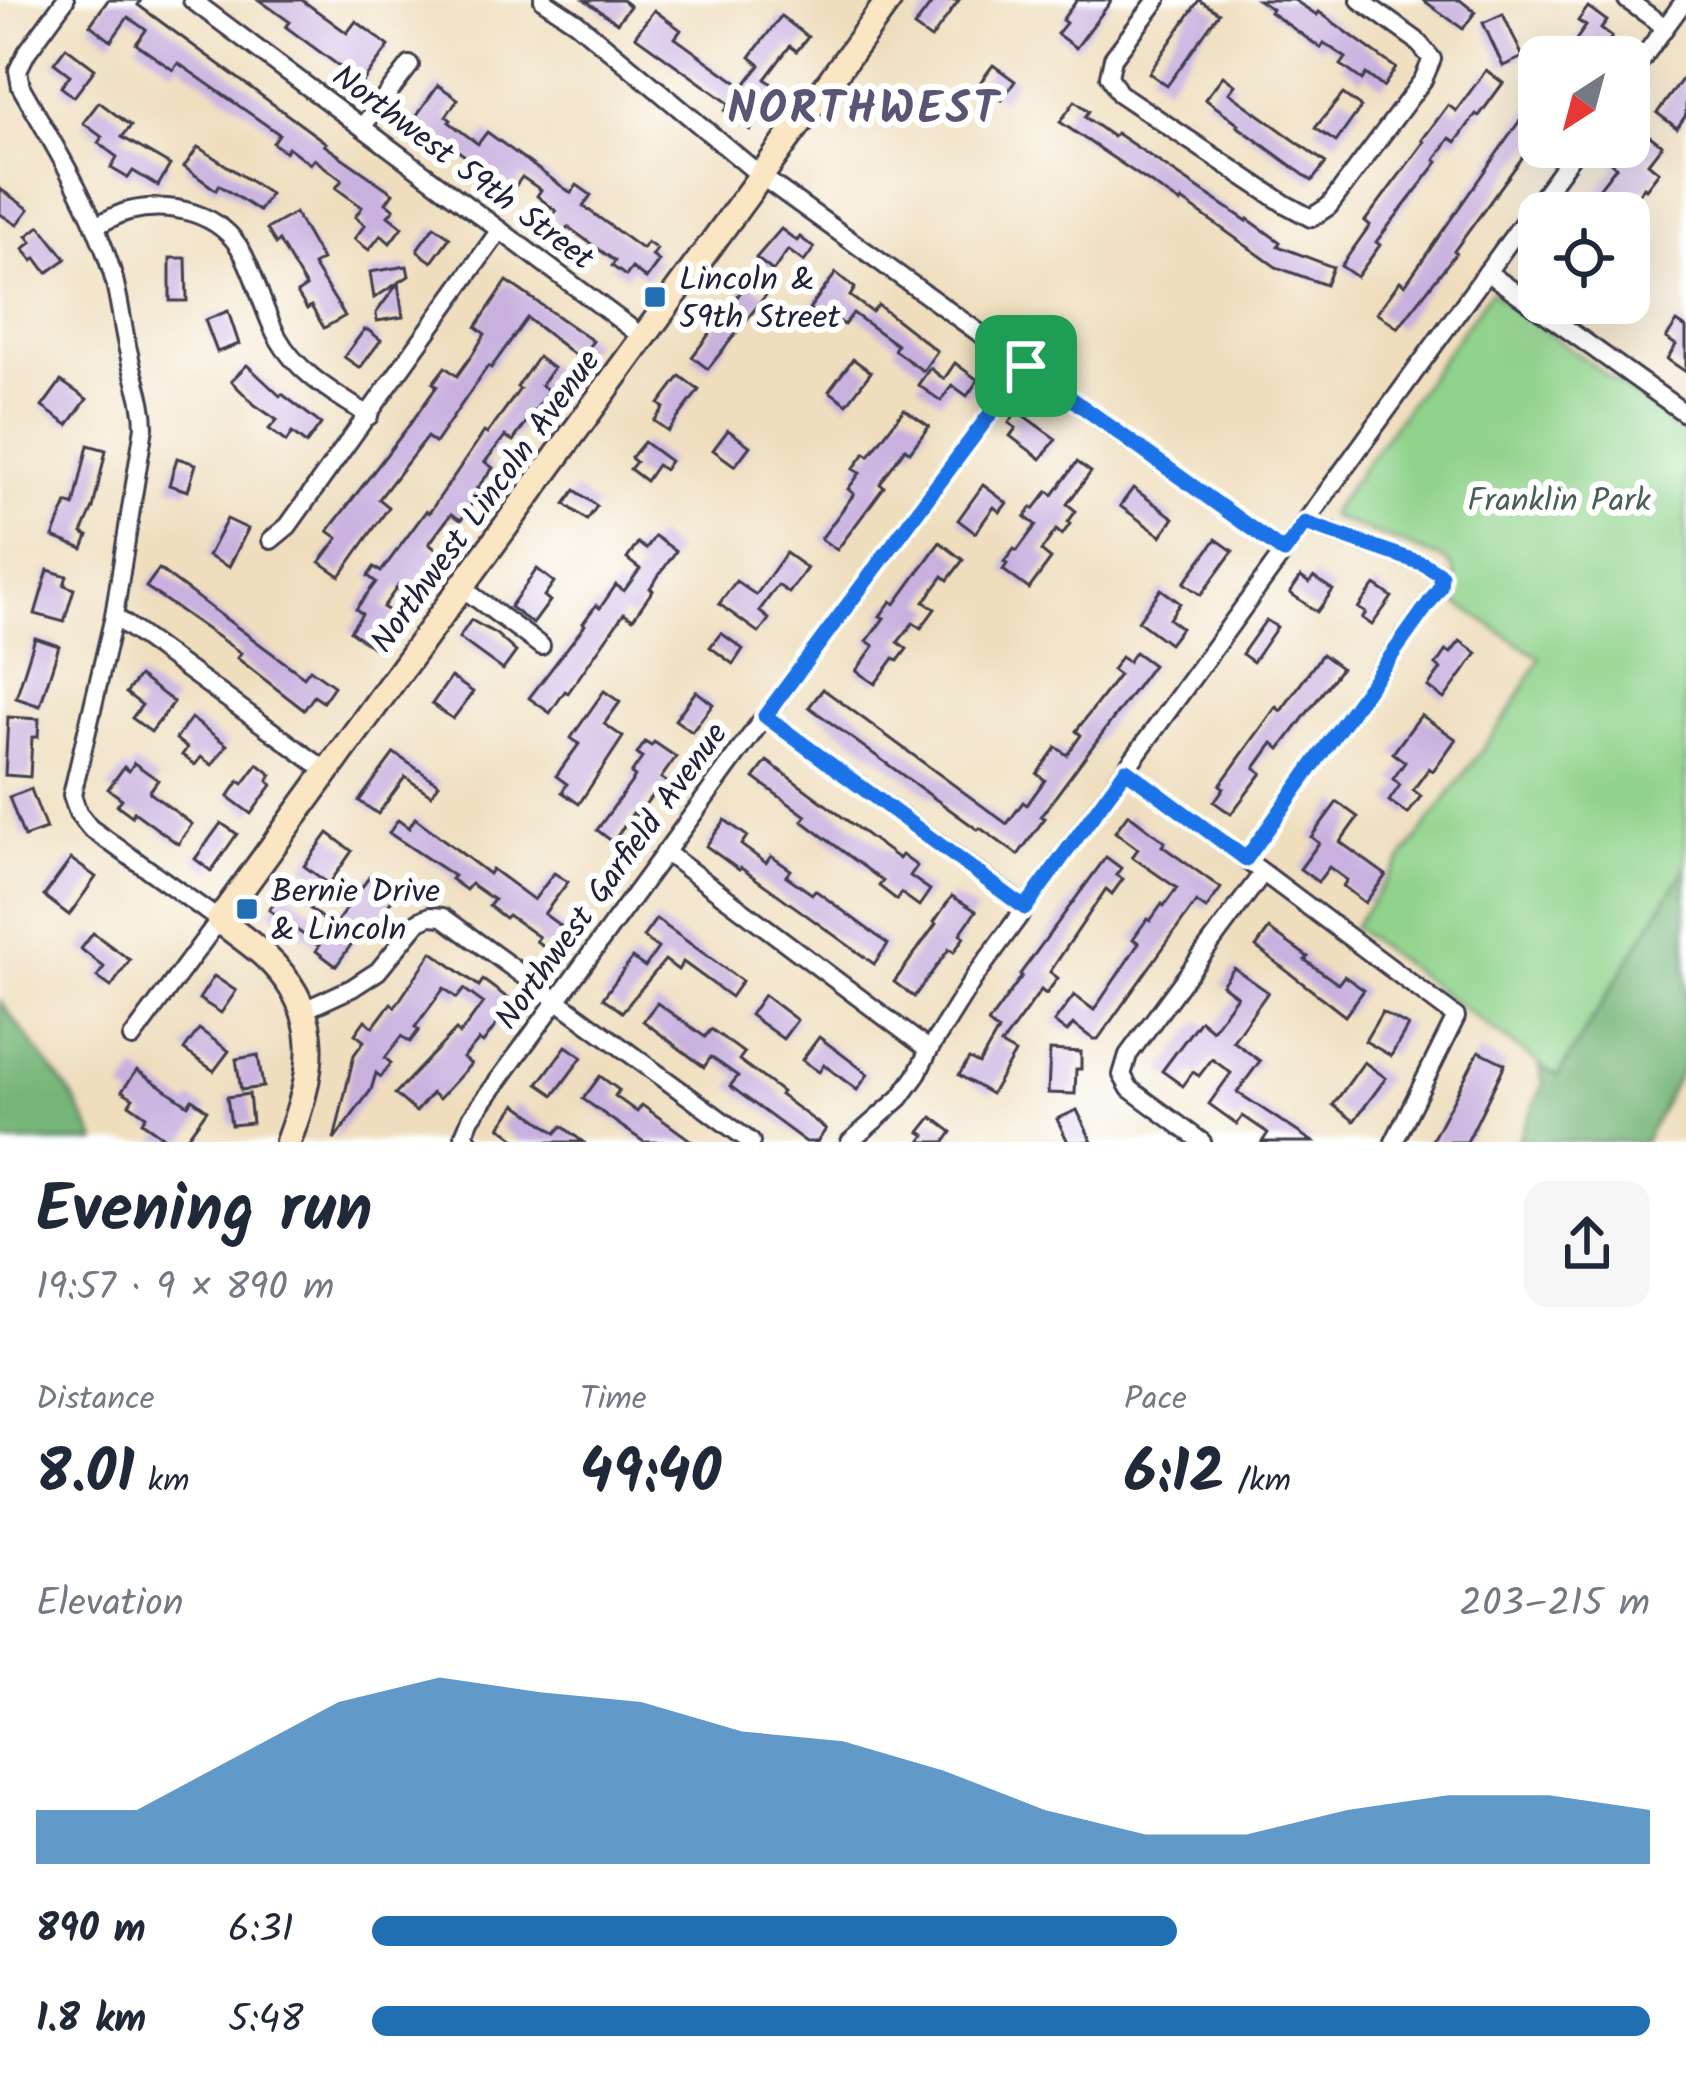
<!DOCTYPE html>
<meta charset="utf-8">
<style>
:root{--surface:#fff;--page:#f6f6f7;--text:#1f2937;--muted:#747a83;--accent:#1f6fb2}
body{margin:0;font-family:Kalam,sans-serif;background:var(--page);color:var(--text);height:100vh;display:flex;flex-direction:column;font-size:45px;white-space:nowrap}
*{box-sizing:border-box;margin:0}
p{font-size:39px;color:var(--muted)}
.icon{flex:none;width:66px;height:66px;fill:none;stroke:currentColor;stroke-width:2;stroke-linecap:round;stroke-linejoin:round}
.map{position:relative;height:1142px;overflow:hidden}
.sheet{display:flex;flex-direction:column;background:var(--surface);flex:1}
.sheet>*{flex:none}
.needle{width:78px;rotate:216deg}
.tools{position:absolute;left:1518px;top:36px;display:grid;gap:24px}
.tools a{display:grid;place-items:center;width:132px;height:132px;border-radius:24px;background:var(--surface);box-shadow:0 12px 48px #0002;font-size:60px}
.pin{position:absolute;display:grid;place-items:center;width:102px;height:102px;color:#fff;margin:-51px;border-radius:24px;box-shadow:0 6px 18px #0006}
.round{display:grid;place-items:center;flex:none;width:126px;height:126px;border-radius:24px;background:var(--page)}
.summary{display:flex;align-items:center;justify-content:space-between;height:204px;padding:0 36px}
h1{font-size:66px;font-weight:600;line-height:90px}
.metrics{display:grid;grid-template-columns:repeat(3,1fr);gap:18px;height:204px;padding:12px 36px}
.metrics div{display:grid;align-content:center}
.metrics b{font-size:60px;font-weight:600}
.metrics small{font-size:33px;font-weight:400}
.metrics p{font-size:33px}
.chart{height:336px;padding:24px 36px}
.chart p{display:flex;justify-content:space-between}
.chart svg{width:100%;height:216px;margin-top:12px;fill:var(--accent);opacity:.7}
ul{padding:0 36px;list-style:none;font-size:39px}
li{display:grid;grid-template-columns:192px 144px 1fr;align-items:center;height:90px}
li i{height:30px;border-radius:15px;background:var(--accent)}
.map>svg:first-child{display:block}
</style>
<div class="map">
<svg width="1686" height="1142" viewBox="0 0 1686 1142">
<rect width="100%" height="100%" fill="#fff"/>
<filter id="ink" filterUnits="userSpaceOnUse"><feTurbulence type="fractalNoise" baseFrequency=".00833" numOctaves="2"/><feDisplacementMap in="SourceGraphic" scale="24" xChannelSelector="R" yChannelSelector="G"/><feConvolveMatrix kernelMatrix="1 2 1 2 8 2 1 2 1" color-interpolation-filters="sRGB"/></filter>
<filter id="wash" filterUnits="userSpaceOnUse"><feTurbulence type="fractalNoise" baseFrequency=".004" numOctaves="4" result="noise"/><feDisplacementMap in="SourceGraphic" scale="48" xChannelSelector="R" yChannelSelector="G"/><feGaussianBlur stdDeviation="2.7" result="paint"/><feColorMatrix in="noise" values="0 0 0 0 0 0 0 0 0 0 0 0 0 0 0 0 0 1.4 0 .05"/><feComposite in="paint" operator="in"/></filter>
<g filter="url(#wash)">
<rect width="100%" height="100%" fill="#eedebd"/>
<path fill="#90d38b" stroke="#597a63" stroke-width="3" d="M 1491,291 L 1686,433 L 1686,866 L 1557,1077 L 1353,927 L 1514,705 L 1540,658 L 1449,598 C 1457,583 1459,570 1444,559 L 1331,517 L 1331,512 Z"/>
<g fill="#74b577" stroke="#4b6c59" stroke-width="3">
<polygon points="1686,866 1686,1061 1644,1142 1517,1142 1543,1085 1540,1066 1558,1076"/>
<polygon points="0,1001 74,1098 97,1142 0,1142"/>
</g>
<g id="blocks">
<g fill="#c8b0df">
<polygon points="108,0 141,0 138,5 326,143 324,145 393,193 386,203 394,209 388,216 402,227 390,243 381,235 369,250 354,239 365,225 355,217 362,207 336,188 342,180 314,159 310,164 288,147 285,152 273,143 279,134 178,63 173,70 136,44 146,30 128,17 111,41 90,25"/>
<polygon points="259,0 302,0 347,33 356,21 389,46 362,83 286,27 290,22"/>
<polygon points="585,0 622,0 630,6 617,23"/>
<polygon points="934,0 959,0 931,39 914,27"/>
<polygon points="1077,0 1112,0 1076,48 1057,34 1066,23 1062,20"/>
<polygon points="1199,0 1219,13 1167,86 1149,73"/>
<polygon points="1258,0 1294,0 1317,15 1319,12 1396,68 1383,87 1366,74 1362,80 1341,65 1346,58 1324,43 1321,48 1270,12 1272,9"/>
<polygon points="1423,0 1460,0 1475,12 1463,29"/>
<polygon points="1588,7 1607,21 1601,29 1612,37 1598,56 1576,40 1586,26 1578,21"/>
<polygon points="654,10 681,30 675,38 743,87 760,65 750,57 781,16 808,37 797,51 790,46 765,79 780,90 750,130 725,111 730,104 635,36"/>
<polygon points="1503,14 1523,57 1503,66 1483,23"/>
<polygon points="66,47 95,69 74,97 61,87 70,75 54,63"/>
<polygon points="993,65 1015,81 1002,100 979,84"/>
<polygon points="1486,70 1503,83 1479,116 1476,114 1456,142 1450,138 1435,160 1438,162 1376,242 1380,245 1357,277 1341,266 1370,225 1365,221 1424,142 1422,140 1448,105 1456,111"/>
<polygon points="1686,74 1686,115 1677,128 1657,113"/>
<polygon points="1223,76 1235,85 1229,93 1326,163 1312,181 1237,126 1239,124 1205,99"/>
<polygon points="438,85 458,99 446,116 451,120 449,122 478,144 487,132 571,193 577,185 591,195 583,206 642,249 647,242 657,249 652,256 659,261 646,279 632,268 626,276 612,266 615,261 568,227 564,232 549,220 556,211 537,196 541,190 522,177 512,191 434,133 432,136 412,122"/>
<polygon points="1539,93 1539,140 1533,149 1530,147 1454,251 1456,253 1398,328 1377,313 1400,281 1405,285"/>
<polygon points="1343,94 1361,107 1336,142 1315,128"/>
<polygon points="1075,101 1089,111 1085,117 1113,137 1116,133 1247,221 1248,219 1280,242 1278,246 1333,267 1326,285 1276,267 1182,200 1180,203 1060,122"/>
<polygon points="99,102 131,126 122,137 170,165 158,186 133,171 128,178 111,168 117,157 98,143 102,137 83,123"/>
<polygon points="1643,131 1662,145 1648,163 1659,172 1646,189 1644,187 1626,211 1618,205 1612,213 1568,213 1580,197 1588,203 1616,167 1610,162 1621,147 1628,152"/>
<polygon points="198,147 270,194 259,211 219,185 216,190 184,167"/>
<polygon points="0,189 29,209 17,225 0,214"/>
<polygon points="295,213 322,260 313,265 345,316 324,328 311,306 307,309 297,293 306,287 279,241 276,244 267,229"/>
<polygon points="40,226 66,259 47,273 36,258 33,261 23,249 32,242 27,236"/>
<polygon points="434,226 450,237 432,262 418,252 418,248"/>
<polygon points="781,229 797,241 800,237 814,248 804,262 788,250 773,271 756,258"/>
<polygon points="170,258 186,258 187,301 170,301"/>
<polygon points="407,266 409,276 374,298 370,272"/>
<polygon points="836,273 855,288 850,296 872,312 878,305 937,351 923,371 894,350 897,345 853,313 844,325 827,312 822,318 809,309"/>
<polygon points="507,281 593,341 580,359 527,318 491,368 488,366 435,443 427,437 379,499 389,507 340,576 320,562 338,538 328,531 410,424 437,386 433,383 445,367 457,376 472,355 485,334 476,327"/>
<polygon points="748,282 766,295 708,369 692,357"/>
<polygon points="398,283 403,317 377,321 376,313"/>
<polygon points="228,311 239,344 217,352 205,320"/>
<polygon points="1677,322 1686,328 1686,372 1667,359 1676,345 1666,338"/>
<polygon points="364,330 368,330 381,340 360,368 344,357"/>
<polygon points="538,357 553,368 541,385 549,391 513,441 505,436 485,462 493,468 477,488 481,490 461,520 451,514 429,544 439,552 408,593 398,586 383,607 395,615 372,647 350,631 362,614 356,609 376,582 368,576 374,567 381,572 426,511 429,513 484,432 487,434 520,389 517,387"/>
<polygon points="853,359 871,372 847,404 829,391"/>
<polygon points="955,363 978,380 967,396 952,385 941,401 918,385 930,368 944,379"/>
<polygon points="247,365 280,396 282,394 321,424 306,444 292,433 286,442 269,429 277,420 255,405 231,381"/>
<polygon points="680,376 699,390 668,431 654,421 664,408 659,404"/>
<polygon points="61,381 87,399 68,425 42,407"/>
<polygon points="904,409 929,426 910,452 905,448 880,484 884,487 837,550 821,539 854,494 848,489 860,473 853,469 865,453 869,456"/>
<polygon points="1017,411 1056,439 1041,459 1010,436 1016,428 1009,423"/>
<polygon points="728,430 750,446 735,466 713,450"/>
<polygon points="644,442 670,461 664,470 657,465 646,481 630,469 636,462 631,458"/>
<polygon points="88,445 106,450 93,508 82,533 88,536 83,549 53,537 67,503 74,506"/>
<polygon points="177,458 196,464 188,491 169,485"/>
<polygon points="1077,462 1091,472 1067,504 1076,511 1068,522 1070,524 1062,535 1056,530 1041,551 1051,559 1029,589 1003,570 1007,564 1004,562 1014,549 1017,551 1036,525 1025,517 1032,507 1034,509 1048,491 1053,495"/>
<polygon points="983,485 1007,503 1000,512 994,507 975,533 958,520"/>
<polygon points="1133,488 1174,518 1161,536 1120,506"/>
<polygon points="575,490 597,506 587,520 565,504"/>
<polygon points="227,519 248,529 229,567 208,556"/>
<polygon points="655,536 676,551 650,588 653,590 633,619 624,613 568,693 565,691 550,713 529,698 585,625 583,623 596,605 600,608 616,585 624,591 640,569 627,559 638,543 646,549"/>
<polygon points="1216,539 1233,551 1201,595 1184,583"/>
<polygon points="940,542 963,560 948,580 943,576 924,602 935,609 921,628 913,623 898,642 907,649 898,661 894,658 875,684 856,671 874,646 867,641 884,618 880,616 891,601 895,604"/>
<polygon points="786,553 807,568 789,593 778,585 759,611 769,619 759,633 719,604 736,581 756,595"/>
<polygon points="159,569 304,677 310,669 334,686 323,702 314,696 304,710 237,658 241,653 146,587"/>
<polygon points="537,569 554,582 544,596 550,601 533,624 510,607"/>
<polygon points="48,570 67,576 64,585 74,589 64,622 35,614"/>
<polygon points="1301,577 1309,583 1314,577 1333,590 1317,612 1290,593"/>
<polygon points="1375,585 1392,597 1372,625 1362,618 1366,613 1358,608"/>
<polygon points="1161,589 1180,603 1169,619 1181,628 1169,644 1138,621"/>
<polygon points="471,620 496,634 516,652 503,670 459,638"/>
<polygon points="1266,620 1277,627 1253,662 1242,654"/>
<polygon points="721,633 743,649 733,664 710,647"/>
<polygon points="35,638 59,646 40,706 16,698"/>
<polygon points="1460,641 1477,653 1444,699 1428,687 1441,669 1436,665 1446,650 1451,653"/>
<polygon points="1135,652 1153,665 1041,816 1045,818 1018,855 980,828 978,830 809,707 823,689 1007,824 1023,802 1027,805 1045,780 1037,774 1056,747 1067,755 1081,735 1076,731 1119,675 1112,670 1121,657 1128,662"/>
<polygon points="1322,654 1341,668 1280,749 1273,743 1255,768 1262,773 1231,814 1214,802 1224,788 1220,785 1276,707 1281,711"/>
<polygon points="139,676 174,702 151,732 132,718 142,705 126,693"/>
<polygon points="451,677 473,692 453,719 432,704"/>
<polygon points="604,691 620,702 604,724 623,737 579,804 562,792 567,784 556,776 579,744 571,738"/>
<polygon points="696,691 713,704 692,732 675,720"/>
<polygon points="1421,715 1456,739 1433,771 1429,768 1413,790 1421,796 1408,814 1389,801 1400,785 1393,779 1405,762 1393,753"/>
<polygon points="8,717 39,719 38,737 32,737 30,777 5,775"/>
<polygon points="191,718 227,745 212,765 201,757 195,765 182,755 187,748 176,739"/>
<polygon points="645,742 651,746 654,742 676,757 661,778 672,786 664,797 655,791 637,816 633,813 613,842 597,830 635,777 631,774 642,758 637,754"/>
<polygon points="394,753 439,784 431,795 405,777 378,814 359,801"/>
<polygon points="767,761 899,859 902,855 917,866 910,876 930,890 919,906 901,893 897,900 879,886 883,881 802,821 806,816 754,778"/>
<polygon points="134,763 158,780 149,792 192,824 178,844 134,812 132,816 117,805 122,799 108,789 124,767 129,771"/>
<polygon points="258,764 272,775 268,781 272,785 251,814 228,797 239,781 243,784"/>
<polygon points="31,789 46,829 24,837 9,797"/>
<polygon points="1337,802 1358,817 1340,842 1386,875 1365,903 1343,886 1347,880 1329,867 1318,882 1300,869 1319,843 1311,837"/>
<polygon points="1128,814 1165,842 1162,846 1221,888 1206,909 1196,902 1098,1039 1093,1039 1073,1024 1067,1032 1054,1022 1074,995 1094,1010 1139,943 1133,939 1147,919 1150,921 1162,904 1164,906 1177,888 1132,857 1138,849 1115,832"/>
<polygon points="415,818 489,874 492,869 534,900 554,873 568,882 544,914 572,934 557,956 536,941 539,937 508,915 505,918 489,906 494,900 471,884 466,890 451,879 454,876 389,833 398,820 409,828"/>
<polygon points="725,820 747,836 741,845 766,863 771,856 791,870 786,876 812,894 815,890 888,944 874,964 741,868 739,870 706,846"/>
<polygon points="221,823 237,834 211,871 195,859"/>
<polygon points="328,833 352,851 329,884 304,866"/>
<polygon points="1106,857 1121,868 1116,875 1123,879 1112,894 1106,889 1050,972 1058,978 1046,994 1041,990 1001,1045 1015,1053 991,1094 959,1075 969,1059 979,1064 998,1031 988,1023 1022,976 1020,974"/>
<polygon points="71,859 96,877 69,915 44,896"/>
<polygon points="372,873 398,892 371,929 365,925 336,966 316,951 319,946 269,910 285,889 333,927"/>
<polygon points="952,896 976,911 960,934 964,937 954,952 949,949 914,997 894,982 936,924 934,922"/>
<polygon points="656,919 742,981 731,997 683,962 678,970 665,960 622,1012 603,998 632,958 645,967 658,948 643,937"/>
<polygon points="1269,929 1308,957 1305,960 1338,984 1344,976 1364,990 1345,1016 1256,947"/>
<polygon points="93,933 130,960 111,987 97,977 104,967 81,949"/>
<polygon points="432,952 479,986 483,980 513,1002 483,1043 479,1040 463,1058 471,1064 439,1099 432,1093 416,1112 395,1094 456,1030 460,1034 483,1003 464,989 457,998 444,988 415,1027 419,1030 410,1042 402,1036 385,1058 391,1063 381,1077 376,1073 371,1090 334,1140 354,1055 364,1041 355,1034 365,1020 373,1027 391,1003 395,1007"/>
<polygon points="1234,968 1268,992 1233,1041 1260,1061 1237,1092 1313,1142 1262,1142 1268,1133 1243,1116 1237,1124 1209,1104 1231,1073 1212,1059 1199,1076 1193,1072 1183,1086 1162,1071 1200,1020 1212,1030 1237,996 1222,985"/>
<polygon points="214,976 236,991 221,1013 199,999"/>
<polygon points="764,995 797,1020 783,1039 750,1015"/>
<polygon points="657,1003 705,1037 711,1029 744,1053 739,1060 782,1092 780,1095 826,1129 817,1142 806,1142 730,1086 738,1076 711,1057 704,1067 643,1021"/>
<polygon points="1382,1012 1408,1026 1391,1056 1365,1041"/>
<polygon points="199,1029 229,1051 214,1071 184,1050"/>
<polygon points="819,1037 868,1074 857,1090 824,1065 819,1072 802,1060"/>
<polygon points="566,1046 582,1057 554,1095 538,1084"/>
<polygon points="1050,1050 1081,1052 1081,1069 1076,1069 1075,1094 1048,1093"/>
<polygon points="1479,1051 1505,1064 1467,1142 1431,1142"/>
<polygon points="258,1055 263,1087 241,1090 236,1059"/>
<polygon points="1364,1062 1386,1078 1354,1121 1333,1105"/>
<polygon points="137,1070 188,1105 192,1099 207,1110 184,1142 153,1142 162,1136 142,1122 146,1116 129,1104 133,1098 122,1091"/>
<polygon points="600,1076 619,1090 615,1096 637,1112 642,1105 693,1142 644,1142 617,1123 583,1099"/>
<polygon points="249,1094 252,1123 231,1125 227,1097"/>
<polygon points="516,1104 556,1133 562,1126 583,1142 520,1142 500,1127"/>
<polygon points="1077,1110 1092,1142 1068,1142 1057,1119"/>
<polygon points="932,1117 952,1132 945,1142 920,1142 925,1135 920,1132"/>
</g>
</g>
</g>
<g filter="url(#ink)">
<use href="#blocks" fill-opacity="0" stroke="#413e4e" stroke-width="3"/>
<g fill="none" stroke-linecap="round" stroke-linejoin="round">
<g stroke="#413e4e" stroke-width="22">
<g id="street">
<path d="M 65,0 L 27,52 L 18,70 L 21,87 C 55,147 92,206 112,272 C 120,299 122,327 129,354 C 134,380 144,401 144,427 L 114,616 L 72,795 L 78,813 L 90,828 L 219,920 L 132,1038"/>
<polyline points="192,0 644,338"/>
<polyline points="543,0 576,22 761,176 1284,552"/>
<polyline points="1157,0 1113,58 1109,76 1119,93 1285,204 1311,218 1329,206 1423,80 1432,59 1416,40 1360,0"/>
<polyline points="1627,0 1665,27"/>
<polyline points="1629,77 1685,0"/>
<polyline points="362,127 410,65"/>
<path d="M 95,226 C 106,221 117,214 129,211 C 171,201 221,213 242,252 C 257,279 263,311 278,338 C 298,374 336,394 369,416"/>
<polyline points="1487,272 1686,414"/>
<polyline points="271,540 288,526 500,230"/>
<polyline points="461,587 541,646"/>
<polyline points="114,616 328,772"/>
<polyline points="765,716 1025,907"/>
<polyline points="1126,770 1456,1017 1394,1142"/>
<polyline points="665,852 929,1050"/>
<polyline points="1246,859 1440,587 1441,575 1424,564 1305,523"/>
<polyline points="302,1011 352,988 378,971 419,921 430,916 443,917 751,1142"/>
<polyline points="469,1142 464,1135 471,1118 765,716 1026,366"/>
<polyline points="850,1142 900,1098 916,1076 929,1050 974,978 1578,147"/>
<polyline points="1202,1142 1130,1089 1122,1075 1128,1055 1262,874"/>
</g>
</g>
<g stroke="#413e4e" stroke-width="30">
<path id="secondary" d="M 288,1142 C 314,1071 327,1014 265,956 C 251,943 234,932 219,920 L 889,0"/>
</g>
<use href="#street" stroke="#fff" stroke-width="16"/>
<use href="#secondary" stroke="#fbe6c4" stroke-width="24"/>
</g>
</g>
<g fill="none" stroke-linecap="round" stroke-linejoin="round" filter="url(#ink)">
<g stroke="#fff" stroke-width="24">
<polygon id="route" points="1026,366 1284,552 1305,523 1424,564 1441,575 1440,587 1434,596 1246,859 1126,770 1025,908 765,716"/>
</g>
<use href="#route" stroke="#1a73e8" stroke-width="15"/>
</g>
<g fill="#1f6fb2" stroke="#fff" stroke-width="4.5">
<rect x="643" y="285" width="24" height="24" rx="6"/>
<rect x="235" y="897" width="24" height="24" rx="6"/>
</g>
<g text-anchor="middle" stroke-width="12" stroke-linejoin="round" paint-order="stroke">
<g font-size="33" fill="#22223b" stroke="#fff">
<text transform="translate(464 166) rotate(37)" y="12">Northwest 59th Street</text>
<text transform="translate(484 500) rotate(-54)" y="12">Northwest Lincoln Avenue</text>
<text transform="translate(610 875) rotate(-54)" y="12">Northwest Garfield Avenue</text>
</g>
<g font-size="33" fill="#22223b" stroke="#fff" text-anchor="start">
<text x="679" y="290">Lincoln &amp;<tspan x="679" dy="38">59th Street</tspan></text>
<text x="271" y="902">Bernie Drive<tspan x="271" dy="38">&amp; Lincoln</tspan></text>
</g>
<g font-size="33" fill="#486057" stroke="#fff">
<text x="1559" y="511">Franklin Park</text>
</g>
<g font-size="45" font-weight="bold" letter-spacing="3" fill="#5c5474" stroke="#fff">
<text x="864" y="123">NORTHWEST</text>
</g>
</g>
</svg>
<div class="tools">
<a><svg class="needle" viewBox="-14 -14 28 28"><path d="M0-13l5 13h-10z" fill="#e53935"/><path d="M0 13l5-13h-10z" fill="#747a83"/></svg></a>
<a><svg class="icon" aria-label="locate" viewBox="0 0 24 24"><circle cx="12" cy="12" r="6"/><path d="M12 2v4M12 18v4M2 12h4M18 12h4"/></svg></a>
</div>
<div class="pin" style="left:1026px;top:366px;background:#1e9e55"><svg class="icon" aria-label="arrive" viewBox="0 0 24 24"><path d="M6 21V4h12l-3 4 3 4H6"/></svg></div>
</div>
<section class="sheet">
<div class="summary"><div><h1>Evening run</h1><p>19:57 · 9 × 890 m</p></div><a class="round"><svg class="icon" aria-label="share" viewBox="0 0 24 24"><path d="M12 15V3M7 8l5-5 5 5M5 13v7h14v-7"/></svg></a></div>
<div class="metrics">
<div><p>Distance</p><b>8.01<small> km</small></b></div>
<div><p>Time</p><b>49:40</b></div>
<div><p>Pace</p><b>6:12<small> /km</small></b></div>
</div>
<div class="chart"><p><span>Elevation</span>203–215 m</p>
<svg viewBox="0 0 160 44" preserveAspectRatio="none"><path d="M0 44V33L10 33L20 22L30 11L40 6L50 9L60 11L70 17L80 19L90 25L100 33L110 38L120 38L130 33L140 30L150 30L160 33V44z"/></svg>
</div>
<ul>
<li><b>890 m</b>6:31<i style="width:63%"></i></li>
<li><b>1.8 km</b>5:48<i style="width:100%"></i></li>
</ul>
</section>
